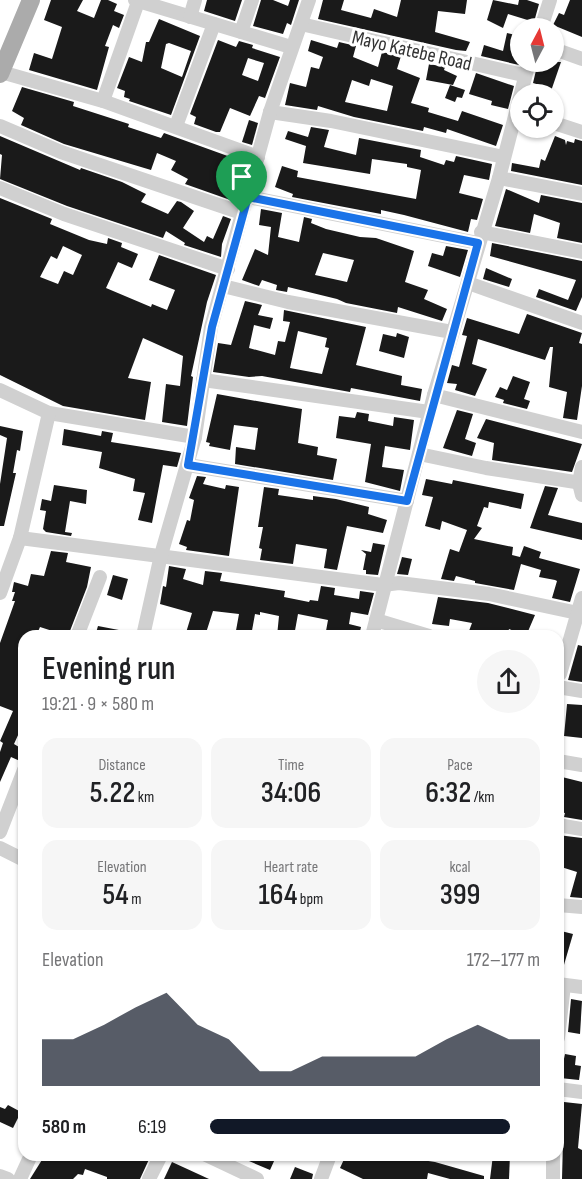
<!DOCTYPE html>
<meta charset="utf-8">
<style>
:root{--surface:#fff;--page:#f6f6f6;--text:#202124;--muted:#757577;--accent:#111827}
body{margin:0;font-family:"Sofia Sans Condensed",sans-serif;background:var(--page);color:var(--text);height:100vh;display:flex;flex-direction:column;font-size:22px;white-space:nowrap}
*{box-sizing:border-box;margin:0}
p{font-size:20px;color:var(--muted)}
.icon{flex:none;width:33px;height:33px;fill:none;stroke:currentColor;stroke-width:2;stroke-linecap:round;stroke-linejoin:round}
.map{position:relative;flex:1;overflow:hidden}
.sheet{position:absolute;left:18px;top:630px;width:546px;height:531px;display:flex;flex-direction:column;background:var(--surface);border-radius:18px;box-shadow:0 2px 4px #0004}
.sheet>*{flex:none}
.needle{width:39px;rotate:7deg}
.fabs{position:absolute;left:510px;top:18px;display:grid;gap:12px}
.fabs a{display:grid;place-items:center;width:54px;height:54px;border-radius:50%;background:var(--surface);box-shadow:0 2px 4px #0004;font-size:30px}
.pin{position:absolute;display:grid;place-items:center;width:51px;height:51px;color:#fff;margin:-62px -26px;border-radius:50% 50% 50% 0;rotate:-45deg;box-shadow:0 0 6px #0007}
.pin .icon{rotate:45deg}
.round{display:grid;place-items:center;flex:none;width:63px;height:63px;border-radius:32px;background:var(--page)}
.overview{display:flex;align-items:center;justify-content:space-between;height:102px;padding:0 24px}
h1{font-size:33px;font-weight:600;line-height:45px}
.metrics{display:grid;grid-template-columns:repeat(3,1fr);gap:9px;height:102px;padding:6px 24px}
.metrics div{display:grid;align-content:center;border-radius:15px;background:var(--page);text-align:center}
.metrics b{font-size:30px;font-weight:600}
.metrics small{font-size:16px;font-weight:400}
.metrics p{font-size:16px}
.chart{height:168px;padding:12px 24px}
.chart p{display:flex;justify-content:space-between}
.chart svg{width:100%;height:108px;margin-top:6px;fill:var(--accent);opacity:.7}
ul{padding:0 24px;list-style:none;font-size:20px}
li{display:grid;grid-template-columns:96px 72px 1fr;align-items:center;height:45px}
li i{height:15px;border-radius:8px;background:var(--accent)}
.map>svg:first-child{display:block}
</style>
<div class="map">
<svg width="582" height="1179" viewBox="0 0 582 1179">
<rect width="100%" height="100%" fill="#fff"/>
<g fill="#1a1a1a" fill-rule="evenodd">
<polygon points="51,0 83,0 77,11 94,18 101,0 108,0 117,4 114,11 124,15 119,28 113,25 105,46 109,47 97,90 29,70 34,53 52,59 62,27 44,20"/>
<polygon points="207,0 242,0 235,21 204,11"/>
<polygon points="261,0 273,0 288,6 290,0 299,0 291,25 287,23 283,34 253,26"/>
<polygon points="323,0 344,0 341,10 371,18 374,9 397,17 401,0 467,0 465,14 438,11 435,32 470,42 466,51 456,50 318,19"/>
<polygon points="493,0 518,5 519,0 527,0 539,4 534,22 508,14 503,28 487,20"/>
<polygon points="570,0 582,0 582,37 553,25 559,13 564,15"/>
<path d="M 159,19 L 200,36 L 171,115 L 129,101 L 130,99 L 124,97 L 125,91 L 117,88 L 129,57 L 142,62 L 146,42 L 149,42 ZM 169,43 L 191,51 L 182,77 L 161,68 L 166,44 Z"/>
<polygon points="507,33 520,36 519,65 481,56 484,45 503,51"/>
<path d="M 218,40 L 236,47 L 239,41 L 253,45 L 252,48 L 280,57 L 265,98 L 259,96 L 250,116 L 230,108 L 220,132 L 216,132 L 194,124 L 196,117 L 190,114 ZM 248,58 L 264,63 L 258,81 L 242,75 Z"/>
<path d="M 311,40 L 337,48 L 339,42 L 356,46 L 353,57 L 378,67 L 382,52 L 401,56 L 397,69 L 420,78 L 411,103 L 429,108 L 428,112 L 458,121 L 462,111 L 503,125 L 496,146 L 447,129 L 446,133 L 424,127 L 423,131 L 354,117 L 318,106 L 317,110 L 285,105 L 290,83 L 306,87 L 311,67 L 319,69 L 323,57 L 308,51 ZM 371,79 L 393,86 L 387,111 L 345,102 L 352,80 L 369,86 Z"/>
<polygon points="538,62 561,62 550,94 540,94 543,86 533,83"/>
<polygon points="429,64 445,67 444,70 457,76 453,85 426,80"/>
<polygon points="476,73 514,86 508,109 491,105 492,101 469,94"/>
<polygon points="450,85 465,90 462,98 457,97 455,102 445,98"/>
<polygon points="22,87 74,102 73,106 129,124 128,127 161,138 164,133 247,163 236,202 185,184 188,179 171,170 176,161 157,153 151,170 64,144 21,125 24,118 12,111"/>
<polygon points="249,120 258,123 252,145 242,142"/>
<polygon points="311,127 329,130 324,147 356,155 359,138 421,150 420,157 444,165 446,160 454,162 456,156 492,164 489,180 464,175 459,193 483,199 477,220 471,219 468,232 404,215 381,210 381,214 292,197 293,194 275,187 282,166 298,171 297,177 416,199 421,170 407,167 407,164 372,159 370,174 303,163 306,146 285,139 288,131 308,137"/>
<polygon points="0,136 80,170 81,168 122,182 146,194 141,202 168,214 177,201 181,202 194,211 183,228 204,242 207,236 213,239 223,216 231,219 222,244 221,257 184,245 185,243 166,231 163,238 67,206 0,179 2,155 0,154"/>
<polygon points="555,136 565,140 566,145 567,141 574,143 575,139 582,141 582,185 511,171 512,163 539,168 541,159 545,161"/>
<polygon points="506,189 539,203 541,195 582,203 582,243 557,238 560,223 534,214 530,233 495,226"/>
<path d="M 0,198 L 52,219 L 50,224 L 89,240 L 107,244 L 108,238 L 122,243 L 121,247 L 138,254 L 132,268 L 118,262 L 106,288 L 151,307 L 152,304 L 167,310 L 175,290 L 149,280 L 159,255 L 216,275 L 207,302 L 191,376 L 193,377 L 187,426 L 162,422 L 166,384 L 180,386 L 183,356 L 143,338 L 128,378 L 151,382 L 145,420 L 63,406 L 0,375 ZM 63,246 L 82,255 L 73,275 L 64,271 L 58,284 L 40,277 L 51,256 L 57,259 Z"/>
<path d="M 261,209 L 282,213 L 278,237 L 299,242 L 304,217 L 312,219 L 311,223 L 326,229 L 360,237 L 376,238 L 414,251 L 405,282 L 428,290 L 424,299 L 447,309 L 442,321 L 398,307 L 397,313 L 346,303 L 337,299 L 288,287 L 287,292 L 276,290 L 277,285 L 262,280 L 259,286 L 242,280 L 255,249 L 268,255 L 271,227 L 259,225 ZM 323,253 L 354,260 L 347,282 L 315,275 Z"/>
<polygon points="492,243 582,261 582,297 576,311 536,297 539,289 568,300 576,280 490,256"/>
<polygon points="446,246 468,250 460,277 428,266 432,253 443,256"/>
<polygon points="486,268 512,279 509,287 483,279"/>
<path d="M 245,301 L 262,305 L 258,315 L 273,318 L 270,329 L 254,325 L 249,348 L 275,355 L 278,341 L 285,342 L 290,322 L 283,321 L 284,310 L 366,327 L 356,365 L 402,376 L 401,385 L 422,389 L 420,401 L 351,388 L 350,392 L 262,376 L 249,377 L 213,372 L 218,343 L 231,345 ZM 298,331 L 327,338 L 325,347 L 329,348 L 322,374 L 290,368 Z"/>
<polygon points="527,314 582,333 579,343 582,344 582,386 577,420 563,418 567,392 549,387 553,347 550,347 545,360 478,339 472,364 487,369 475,396 455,390 457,384 447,383 452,365 459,367 467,336 462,335 467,318 519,334"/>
<polygon points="397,333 409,337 404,358 379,351 383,334 396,337"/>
<polygon points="513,376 530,382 524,399 530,401 527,409 503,403 504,400 495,397 500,387 507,390"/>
<polygon points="217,394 302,409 298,443 318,447 317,455 337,459 333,480 235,464 236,447 255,450 258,428 234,425 230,450 209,446 210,443 206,442"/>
<polygon points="457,410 473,414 465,439 476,443 472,456 443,448"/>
<polygon points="357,412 369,414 368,421 393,426 394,417 414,420 410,450 385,446 382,467 404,470 400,491 365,482 371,444 336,438 339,416 355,418"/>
<polygon points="486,419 582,444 572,472 492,460 494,443 477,438"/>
<polygon points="0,426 23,431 20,451 17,450 13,473 16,473 4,526 0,526 0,484 7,438 0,435"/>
<polygon points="64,429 101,436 102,431 113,433 111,442 181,453 177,467 163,465 152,523 138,520 145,493 133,491 135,479 99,468 102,452 62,445"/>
<polygon points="197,476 206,477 203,484 225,489 226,485 239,487 229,556 186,550 187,547 179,544 187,520 190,521 194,500 189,498"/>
<polygon points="426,479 452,484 453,480 524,494 521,509 489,502 488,508 484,507 477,526 482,528 474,539 513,547 512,555 520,557 524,546 541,552 539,558 580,569 570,602 552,598 557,581 555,580 539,577 541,570 521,564 514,590 475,583 475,581 456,576 454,581 441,579 450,549 459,552 467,530 442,521 440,530 425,526 433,497 422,495"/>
<polygon points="54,485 87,490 86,504 70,501 65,532 72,533 71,536 46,532 43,529 46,511 40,510 42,499 51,501"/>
<polygon points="545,486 558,488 548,515 582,523 582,540 530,528"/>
<polygon points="264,487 279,489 278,495 313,500 313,496 336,499 369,507 368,514 387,520 383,533 347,526 337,570 324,568 327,549 296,544 293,564 260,560 262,549 259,548 263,527 258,527"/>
<polygon points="373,543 385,545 378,575 366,574 366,570 363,570 366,554 361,550 371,552"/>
<polygon points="51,551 68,553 66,562 91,567 87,587 68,636 40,627 36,636 24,636 24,667 21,675 24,676 24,722 14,744 24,750 20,761 11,757 0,782 0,752 3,743 0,741 13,711 0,706 0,643 15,601 12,601 15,592 12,592 14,582 28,586 31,574 44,576"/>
<polygon points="402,557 412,559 408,575 397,574"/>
<polygon points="169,566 186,569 183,579 203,585 205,571 222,573 220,581 285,591 284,597 309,602 310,600 318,601 321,586 335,588 334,595 359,599 360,591 374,593 368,615 351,612 349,624 361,627 359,636 328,636 329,632 326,631 328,620 298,614 294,636 277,636 279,616 260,612 260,615 255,614 251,636 235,636 239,614 213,611 205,636 185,636 192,613 160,604 163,586 166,587"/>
<polygon points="113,575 128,579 122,600 107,595"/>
<polygon points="438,597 488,603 535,615 526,636 509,629 507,636 481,636 469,631 472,623 450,619 449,626 432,624"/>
<polygon points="98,626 124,631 124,636 95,636"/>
<polygon points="578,645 582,646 582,682 568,680"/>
<polygon points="567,704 582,705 582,738 564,736"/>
<polygon points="558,776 582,782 582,820 564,817 565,813 558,812"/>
<polygon points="558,835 582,838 582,898 570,897 577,872 558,866"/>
<polygon points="561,931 573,934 561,975 558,975"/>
<polygon points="571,999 582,1001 580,1034 568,1032"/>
<polygon points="565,1054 576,1056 575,1065 581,1066 579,1080 560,1078"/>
<polygon points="564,1102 582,1104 578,1148 582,1150 582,1179 562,1179"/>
<polygon points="8,1105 21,1112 13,1128 0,1122 0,1107 5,1109"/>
<polygon points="45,1155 151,1155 140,1179 107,1179 107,1177 85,1169 83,1175 78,1174 73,1179 30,1179"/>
<polygon points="235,1155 265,1155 275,1159 270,1170"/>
<polygon points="346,1155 389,1155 435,1162 484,1176 484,1179 450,1179 428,1173 427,1179 363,1179 340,1168"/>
<polygon points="493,1155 510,1155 509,1179 490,1179"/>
<polygon points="172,1162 209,1179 164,1179"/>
<polygon points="295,1167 313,1174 312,1179 290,1179"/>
</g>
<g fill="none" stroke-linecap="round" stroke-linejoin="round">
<g stroke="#d0d0d0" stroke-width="14">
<polyline points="135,0 291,47"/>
<polyline points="190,17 195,0"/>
<polyline points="301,24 523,75"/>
<polyline points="541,28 550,0"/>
<polyline points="241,32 252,0"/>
<polyline points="554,49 582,59"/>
<polyline points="1,72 103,101 258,157"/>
<polyline points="103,101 138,2"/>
<polyline points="270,112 331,121 504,157"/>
<polyline points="554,123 582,132"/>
<polyline points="0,126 61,152 242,213"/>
<polyline points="176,126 214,24"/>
<polyline points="499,178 582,194"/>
<polyline points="0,188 64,214 228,269"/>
<polyline points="248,197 478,243"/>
<polyline points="481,232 582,252"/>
<polyline points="468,283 582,323"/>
<polyline points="223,286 288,302 452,332"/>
<polyline points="203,380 429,412"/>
<polyline points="0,390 49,413 195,437"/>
<polyline points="434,395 582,432"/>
<polyline points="419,454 486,468 582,483"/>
<polyline points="188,465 407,501"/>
<polyline points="582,467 579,483 582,495"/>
<polyline points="20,538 383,585 399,583 489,594 582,614"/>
<polyline points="0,593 20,538 49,413"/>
<polyline points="376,620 429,636"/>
<polyline points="77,636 100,577"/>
<polyline points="143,636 161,555 195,437 211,327 270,112 309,0"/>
<polyline points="372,636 434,395 499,178 529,62"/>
<polyline points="560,674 582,598"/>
<polyline points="558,687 582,691"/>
<polyline points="558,761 582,765"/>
<polyline points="558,825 582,829"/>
<polyline points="0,832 24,770"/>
<polyline points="0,848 24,860"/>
<polyline points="558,905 582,907"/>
<polyline points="558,984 582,987"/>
<polyline points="558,1038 564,985"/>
<polyline points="558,1089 582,1092"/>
<polyline points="206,1155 257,1179"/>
<polyline points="553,1155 553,1179"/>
<polyline points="0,1176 8,1179"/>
<polyline points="20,1179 31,1155"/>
<polyline points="149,1179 161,1155"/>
<polyline points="321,1179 330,1155"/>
</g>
<polyline stroke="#ababab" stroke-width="18" points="0,74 31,0"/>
</g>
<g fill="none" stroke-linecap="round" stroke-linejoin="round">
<g stroke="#fff" stroke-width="12">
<polygon id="route" points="248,197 478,243 407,501 188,465 212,327"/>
</g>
<use href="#route" stroke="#1a73e8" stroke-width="8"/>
</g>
<g text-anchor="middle" stroke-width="6" stroke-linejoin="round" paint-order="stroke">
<g font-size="20" fill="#333" stroke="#fff">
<text transform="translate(412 50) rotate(13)" y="7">Mayo Katebe Road</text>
</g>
</g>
</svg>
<div class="fabs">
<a><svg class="needle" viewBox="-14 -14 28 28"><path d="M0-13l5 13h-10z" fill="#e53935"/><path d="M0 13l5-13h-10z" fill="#757577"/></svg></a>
<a><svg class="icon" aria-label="locate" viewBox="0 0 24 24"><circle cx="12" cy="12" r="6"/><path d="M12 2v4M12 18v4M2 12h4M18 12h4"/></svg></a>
</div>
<div class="pin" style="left:242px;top:213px;background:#1e9e55"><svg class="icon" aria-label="arrive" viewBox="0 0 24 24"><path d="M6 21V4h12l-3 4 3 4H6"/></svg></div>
<section class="sheet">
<div class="overview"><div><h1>Evening run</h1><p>19:21 · 9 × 580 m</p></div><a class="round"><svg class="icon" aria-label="share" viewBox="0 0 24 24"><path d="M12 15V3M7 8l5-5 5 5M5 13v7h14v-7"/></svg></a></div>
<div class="metrics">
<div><p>Distance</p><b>5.22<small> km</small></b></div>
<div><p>Time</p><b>34:06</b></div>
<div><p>Pace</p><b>6:32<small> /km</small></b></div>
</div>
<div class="metrics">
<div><p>Elevation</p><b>54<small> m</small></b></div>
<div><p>Heart rate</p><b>164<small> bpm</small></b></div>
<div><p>kcal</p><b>399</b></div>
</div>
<div class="chart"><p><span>Elevation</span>172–177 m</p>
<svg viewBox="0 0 160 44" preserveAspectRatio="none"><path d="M0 44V25L10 25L20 19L30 12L40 6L50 19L60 25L70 38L80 38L90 32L100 32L110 32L120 32L130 25L140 19L150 25L160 25V44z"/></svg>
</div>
<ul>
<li><b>580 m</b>6:19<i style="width:91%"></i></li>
</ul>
</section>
</div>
